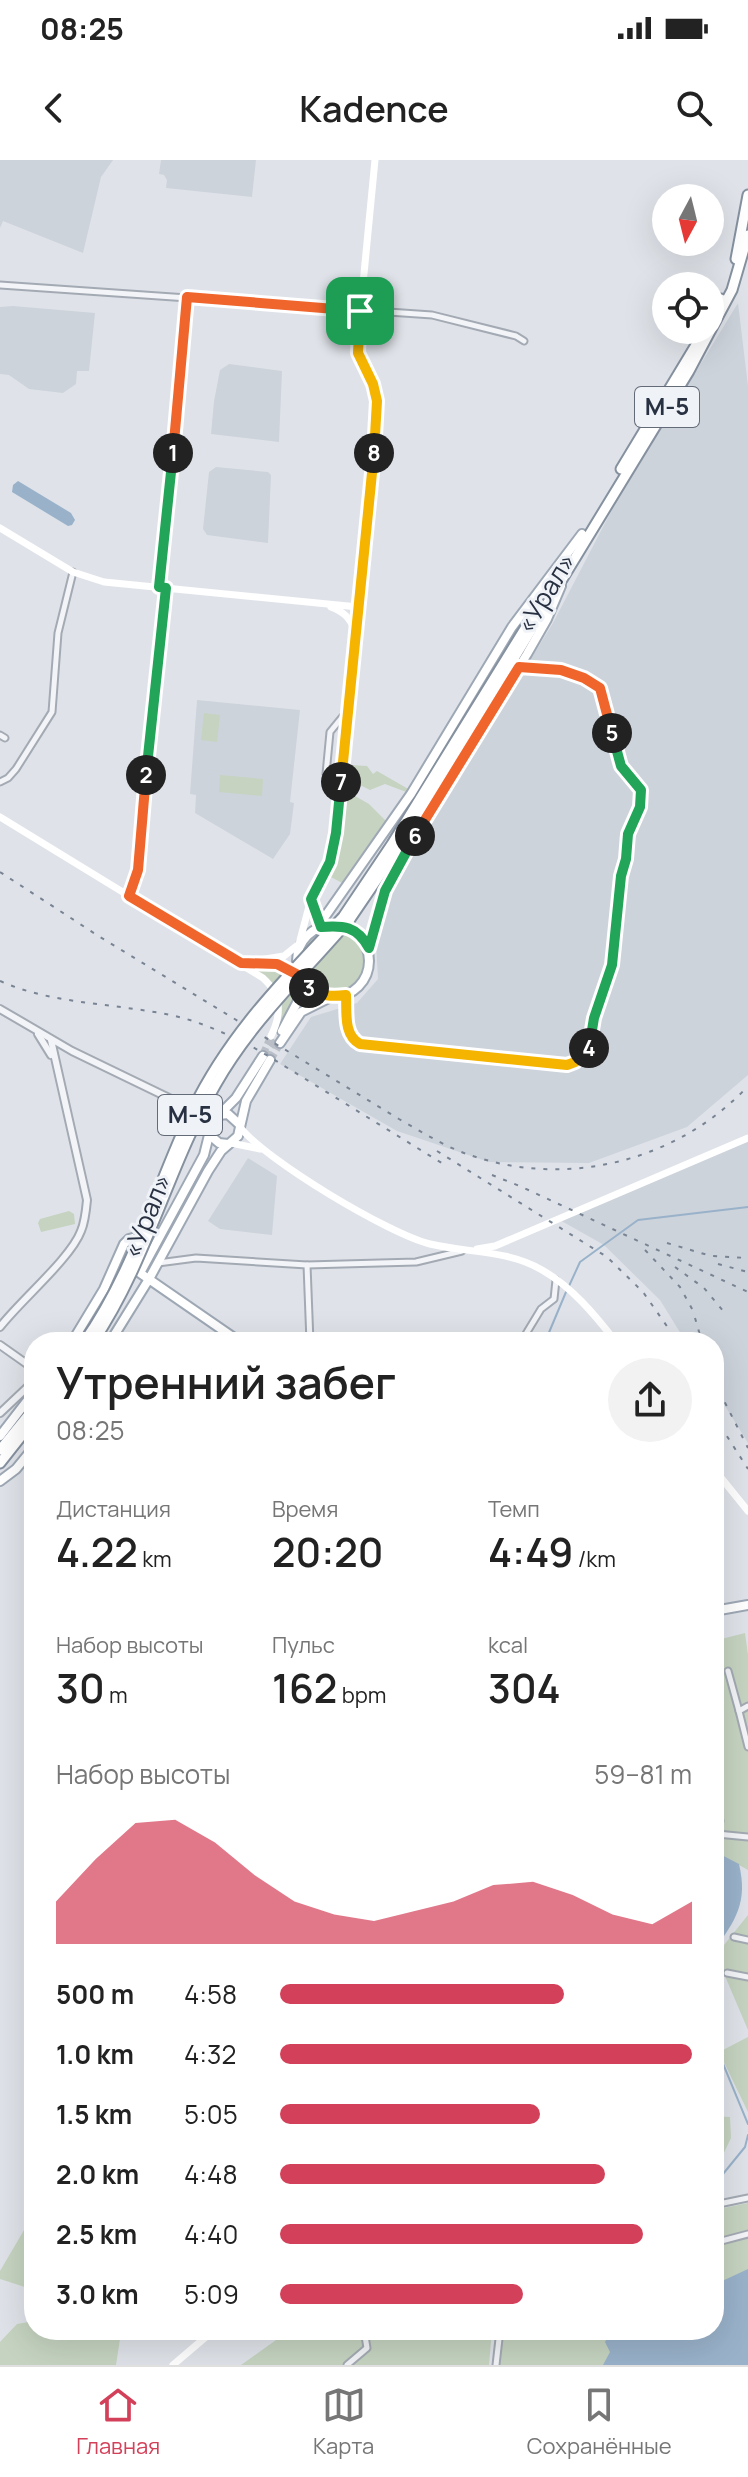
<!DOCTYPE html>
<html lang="ru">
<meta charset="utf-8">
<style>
:root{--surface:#fff;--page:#f2f2f2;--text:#222;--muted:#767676;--line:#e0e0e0;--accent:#d34059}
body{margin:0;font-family:Manrope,sans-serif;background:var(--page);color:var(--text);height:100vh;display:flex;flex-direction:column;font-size:30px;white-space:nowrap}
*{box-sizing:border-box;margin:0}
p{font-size:26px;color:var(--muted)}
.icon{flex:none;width:44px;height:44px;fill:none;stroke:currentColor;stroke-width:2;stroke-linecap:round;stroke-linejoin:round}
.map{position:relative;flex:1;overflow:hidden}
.panel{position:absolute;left:24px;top:1172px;width:700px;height:1008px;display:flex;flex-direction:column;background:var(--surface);border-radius:32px;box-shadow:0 8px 32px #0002}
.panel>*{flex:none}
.needle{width:52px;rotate:187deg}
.tools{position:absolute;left:652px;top:24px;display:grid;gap:16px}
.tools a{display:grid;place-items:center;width:72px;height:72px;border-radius:50%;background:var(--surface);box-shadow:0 8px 32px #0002;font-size:40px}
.pin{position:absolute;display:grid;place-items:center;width:68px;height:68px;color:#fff;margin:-34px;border-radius:16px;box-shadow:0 4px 12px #0006}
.km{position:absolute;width:40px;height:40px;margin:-20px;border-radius:50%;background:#222;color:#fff;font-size:22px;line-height:40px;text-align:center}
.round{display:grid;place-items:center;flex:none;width:84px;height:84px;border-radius:42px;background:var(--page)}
.summary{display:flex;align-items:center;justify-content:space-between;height:136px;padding:0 32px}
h1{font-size:44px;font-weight:600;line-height:60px}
.figures{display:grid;grid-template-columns:repeat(3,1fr);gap:12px;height:136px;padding:8px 32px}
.figures div{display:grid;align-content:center}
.figures b{font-size:40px;font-weight:600}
.figures small{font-size:22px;font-weight:400}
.figures p{font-size:22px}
.chart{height:224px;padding:16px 32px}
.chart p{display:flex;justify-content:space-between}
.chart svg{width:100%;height:144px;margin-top:8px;fill:var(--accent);opacity:.7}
ul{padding:0 32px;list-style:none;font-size:26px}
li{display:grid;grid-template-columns:128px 96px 1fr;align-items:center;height:60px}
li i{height:20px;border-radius:10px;background:var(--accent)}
.status{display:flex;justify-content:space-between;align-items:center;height:56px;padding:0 40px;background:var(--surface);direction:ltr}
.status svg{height:22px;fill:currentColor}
header{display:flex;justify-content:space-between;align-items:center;height:104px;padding:0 32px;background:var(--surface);font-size:36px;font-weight:600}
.tabs{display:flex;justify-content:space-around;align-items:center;height:112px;border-top:2px solid var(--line);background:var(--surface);font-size:22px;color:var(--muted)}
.tabs a{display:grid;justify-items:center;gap:4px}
.tabs .selected{color:var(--accent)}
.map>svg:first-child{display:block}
</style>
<div class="status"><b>08:25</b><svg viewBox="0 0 49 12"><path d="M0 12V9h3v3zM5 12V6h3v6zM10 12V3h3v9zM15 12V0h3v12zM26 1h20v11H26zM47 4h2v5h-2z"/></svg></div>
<header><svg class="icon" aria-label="back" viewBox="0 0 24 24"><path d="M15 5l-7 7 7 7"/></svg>Kadence<svg class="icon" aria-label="search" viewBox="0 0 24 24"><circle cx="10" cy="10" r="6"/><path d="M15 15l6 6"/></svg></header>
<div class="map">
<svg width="748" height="2205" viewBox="0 0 748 2205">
<rect width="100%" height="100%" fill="#dfe3e9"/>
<g fill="#cdd3db">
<polygon points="0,0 113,0 101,17 83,93 3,61 0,68"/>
<polygon points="161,0 256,0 252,37 166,28 167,20 164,15 159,14"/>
<polygon points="738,143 748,226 748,915 687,967 589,1003 489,1002 397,971 280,904 311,857 357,843 378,819 376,783 391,732 414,688 553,463 616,342"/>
<polygon points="13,146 95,153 89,211 77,211 76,224 63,233 29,229 9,215 0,214 0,147"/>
<polygon points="229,204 282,211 279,282 211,274 214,241 220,210"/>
<polygon points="216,307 268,312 271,315 268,383 207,375 203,369 209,312"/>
<polygon points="197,540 300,550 290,642 294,643 290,674 273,699 195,653 196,635 190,634"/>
<polygon points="748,979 748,1283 714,1228 714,1182 686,1182 660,1140 604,1085 558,1059"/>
<polygon points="248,998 277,1016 272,1075 220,1069 208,1061"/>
</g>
<g fill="#c5d3c0">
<polygon points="204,553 220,555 217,582 201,580"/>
<polygon points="351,605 367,606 373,614 377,611 410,630 409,633 385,624 370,630 352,621 349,608"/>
<polygon points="220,615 263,619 262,636 219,632"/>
<polygon points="348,632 369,644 388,663 346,725 329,716 340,681 345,635"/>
<circle cx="334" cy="801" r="32"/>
<path d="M 254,808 L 271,808 L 293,820 C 300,839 291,850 280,866 C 286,828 280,830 254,808 Z"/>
<polygon points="69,1051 74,1054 75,1064 41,1072 38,1063 40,1059"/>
<polygon points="745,1473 748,1495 748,1710 714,1691 714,1484 721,1479"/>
<polygon points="748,1755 748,1870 716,1795"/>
<polygon points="748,1877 748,1952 719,1892"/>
<polygon points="714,1956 730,1957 731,1978 720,2001 714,2002"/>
<polygon points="748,2043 748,2205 497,2205 501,2170 714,2170 714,2050"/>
<polygon points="34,2053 34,2128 31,2129 0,2119 0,2111"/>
<polygon points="34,2161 34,2170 118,2170 120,2179 116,2205 0,2205 0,2182 17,2164"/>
<polygon points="290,2170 492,2170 489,2205 241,2205"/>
</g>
<g fill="#99b2ca">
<polygon points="18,321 71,353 75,360 72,365 68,366 12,332 13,325"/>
<path d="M 714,1691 L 739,1704 C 748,1742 736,1760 714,1790 Z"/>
<polygon points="748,2109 748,2205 603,2205 610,2192 605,2182 611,2170 714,2170 714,2121 720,2122"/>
</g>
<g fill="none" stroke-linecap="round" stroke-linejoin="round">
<g stroke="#99b2ca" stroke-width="2">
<polyline points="569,1126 580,1102 638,1060 748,1047"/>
<polyline points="545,1182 566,1132"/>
<polyline points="714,1882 748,1964"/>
<polyline points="714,2025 745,1987 748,1975"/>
</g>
<polyline stroke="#babfc7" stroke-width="7" stroke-dasharray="7 3.5" stroke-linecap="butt" points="263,894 271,876"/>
<g stroke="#babfc7" stroke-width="8" stroke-dasharray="8 4" stroke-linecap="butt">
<polyline points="263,896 277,877"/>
<polyline points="270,900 280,883"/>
</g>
<g stroke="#a4aab3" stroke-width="9">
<g id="minor">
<polyline points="0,125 432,155 516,176 524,181"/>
<polyline points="0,575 5,578"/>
<polyline points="0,622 8,618 16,609 52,552 58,473 73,412"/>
<polyline points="337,643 326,614 330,572 348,550"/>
<polyline points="129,736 138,710 143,669 166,428"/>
<path d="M 346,835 C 347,852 343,875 360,884 L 567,905 L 575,902 L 590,885 L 594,858 L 612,805 L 621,716 L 626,699 L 628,674 L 640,647 L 641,630 L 621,606 L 600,528 C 565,507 555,512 519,507"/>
<polyline points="158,1103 196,1098 307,1105 416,1102 462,1091"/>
<polyline points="307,1105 310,1182"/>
<polyline points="521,1182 541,1149 554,1139 556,1120"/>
<polyline points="728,1511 739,1551"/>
<polyline points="748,1546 739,1551 748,1587"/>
<polyline points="714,1632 720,1661 717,1674"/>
<polyline points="717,1674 748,1677"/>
<polyline points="734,1777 748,1780"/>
<polyline points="727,1813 748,1817"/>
<polyline points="714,2045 748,2038"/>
<polyline points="714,2083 748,2074"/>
<polyline points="347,2205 367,2188 364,2170"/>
<polyline points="496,2205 500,2170"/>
</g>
</g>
<g stroke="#a4aab3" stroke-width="10">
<g id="tertiary">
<polyline points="159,427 187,137"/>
<polyline points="0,849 72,891 198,952 216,957"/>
<polyline points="38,874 51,895"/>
<path d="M 0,1167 C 20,1141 71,1098 81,1071 C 85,1062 86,1051 87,1040 L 51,880"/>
<polyline points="0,1185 34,1209"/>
<polyline points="0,1253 34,1221"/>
</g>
</g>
<g stroke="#9ea8b5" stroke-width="12">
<g id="primary">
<polyline points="311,739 321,766"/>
<circle cx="333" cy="801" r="36"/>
<polyline points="321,767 324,758 411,634 512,467 582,374"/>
<polyline points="369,788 385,731 410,684 527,494 547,459 561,426"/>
<polyline points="282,871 300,837 300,817"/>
<polyline points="280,883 301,852 331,837"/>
<polyline points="219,955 236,938 263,896"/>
<polyline points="210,971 204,995 140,1113 240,1182"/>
<polyline points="228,984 219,983 212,977 212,961 219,955 228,954 239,964"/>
<polyline points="72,1182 104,1129 124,1084 129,1079 144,1075"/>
<polyline points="110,1182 149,1119 208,1011 221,991 238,976 246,941 270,900"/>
<polyline points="0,1276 34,1232"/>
<polyline points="0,1321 16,1309 34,1287"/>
<polyline points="714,1451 748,1445"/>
</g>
</g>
<g stroke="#8691a0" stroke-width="13">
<g id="trunk">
<polyline points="736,99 748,35"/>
<polyline points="710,161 721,139"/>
<polyline points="621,309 705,170"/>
<polyline points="343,757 392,684 537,449"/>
<polyline points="350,759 399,687 689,211 732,130 748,75"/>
<polyline points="0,1290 34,1248"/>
<polyline points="0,1303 34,1260"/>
</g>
</g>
<use href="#minor" stroke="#f2f4f7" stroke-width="5"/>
<use href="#tertiary" stroke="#f2f4f7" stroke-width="6"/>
<g stroke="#fff" stroke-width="7">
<polyline points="0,368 73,412 104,422 358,447"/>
<path d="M 331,447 C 344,452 349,457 355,470"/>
<path d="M 0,657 L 263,818 C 282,835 282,854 271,876"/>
<polyline points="241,803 284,796 299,784 311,739 330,702 336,673 378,251 376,233 357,186 375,0"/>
<polyline points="267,804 277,804 296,814"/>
<path d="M 240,967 C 265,1000 389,1074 430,1084 C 468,1093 508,1090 542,1110 C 572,1127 595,1155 616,1182"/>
<polyline points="231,983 260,989"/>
<polyline points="477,1089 495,1086 748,978"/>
<polyline points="714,1309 748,1351"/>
<polyline points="173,2205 214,2170"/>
</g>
<use href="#primary" stroke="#fff" stroke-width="8"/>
<use href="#trunk" stroke="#fff" stroke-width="9"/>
<g stroke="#788393" stroke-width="2" stroke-dasharray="4 8" stroke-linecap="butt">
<path d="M 0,712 L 100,777 L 399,959 C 424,973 448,989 476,997 C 572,1028 680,999 748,926"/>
<path d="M 0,821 C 54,845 117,843 175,856 C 205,863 233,877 260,891 L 445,1005"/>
<polyline points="437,991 607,1097 643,1132 678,1182"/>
<polyline points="492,1015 522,1027 748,1132"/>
<polyline points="667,1083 711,1096 748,1098"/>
<polyline points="645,1090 680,1127 696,1156"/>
<polyline points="718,1104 748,1112"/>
<polyline points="675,1107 704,1128 724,1152"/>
<polyline points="695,1158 702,1182"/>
<polyline points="714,1221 748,1288"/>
<polyline points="714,1256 748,1309"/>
</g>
<g stroke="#8691a0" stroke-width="13" stroke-linecap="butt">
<g id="trunk-bridge">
<path d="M 84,1182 C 134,1112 156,1026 193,949 C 229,874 286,817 343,757"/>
<path d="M 93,1182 C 147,1102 168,1007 216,924 C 251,862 303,814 350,759"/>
</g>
</g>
<use href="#trunk-bridge" stroke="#fff" stroke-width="9"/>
</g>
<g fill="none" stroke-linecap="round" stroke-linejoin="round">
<g stroke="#fff" stroke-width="16">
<polyline id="split-1" points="173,293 187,137 360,151"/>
</g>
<g stroke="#fff" stroke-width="16">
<polyline id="split-2" points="146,615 166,428 159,427 173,293"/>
</g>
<g stroke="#fff" stroke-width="16">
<polyline id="split-3" points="146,615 138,710 129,736 241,803 277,804 300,816 309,828"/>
</g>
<g stroke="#fff" stroke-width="16">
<path id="split-4" d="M 309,828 C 322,836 331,837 346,835 C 347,852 343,875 360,884 L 567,905 L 575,902 L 589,888"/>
</g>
<g stroke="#fff" stroke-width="16">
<polyline id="split-5" points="589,888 594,858 612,805 621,716 626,699 628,674 640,647 641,630 621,606 612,573"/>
</g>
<g stroke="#fff" stroke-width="16">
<polyline id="split-6" points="415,676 519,507 561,510 584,518 600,528 612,573"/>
</g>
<g stroke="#fff" stroke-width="16">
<path id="split-7" d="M 341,622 L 336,673 L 330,702 L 311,739 L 321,767 C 343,765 357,766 369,788 L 385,731 L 415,676"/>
</g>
<g stroke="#fff" stroke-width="16">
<polyline id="split-8" points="341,622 374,293"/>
</g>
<g stroke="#fff" stroke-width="16">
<polyline id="split-9" points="360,151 358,193 373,224 377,241 374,293"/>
</g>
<use href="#split-1" stroke="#f0652b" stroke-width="10"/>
<use href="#split-2" stroke="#22a559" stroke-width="10"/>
<use href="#split-3" stroke="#f0652b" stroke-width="10"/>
<use href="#split-4" stroke="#f5b400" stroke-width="10"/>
<use href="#split-5" stroke="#22a559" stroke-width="10"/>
<use href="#split-6" stroke="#f0652b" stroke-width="10"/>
<use href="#split-7" stroke="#22a559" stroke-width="10"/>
<use href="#split-8" stroke="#f5b400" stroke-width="10"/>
<use href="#split-9" stroke="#f5b400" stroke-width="10"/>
</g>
<g text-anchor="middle" stroke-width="6" stroke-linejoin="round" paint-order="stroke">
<g fill="#eff2f7" stroke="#646b78" stroke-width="2">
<rect x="635" y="227" width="64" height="40" rx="6"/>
<rect x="158" y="935" width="64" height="40" rx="6"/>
</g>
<g font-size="24" font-weight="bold" fill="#283141">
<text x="667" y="255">М-5</text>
<text x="190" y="963">М-5</text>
</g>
<g font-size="26" fill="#283141" stroke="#eff2f7">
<text transform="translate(546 433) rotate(-59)" y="9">«Урал»</text>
<text transform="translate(147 1056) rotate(-68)" y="9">«Урал»</text>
</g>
</g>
</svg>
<div class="tools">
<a><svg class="needle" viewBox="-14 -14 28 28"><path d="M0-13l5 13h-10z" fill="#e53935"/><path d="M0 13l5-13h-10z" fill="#767676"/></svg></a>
<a><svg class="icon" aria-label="locate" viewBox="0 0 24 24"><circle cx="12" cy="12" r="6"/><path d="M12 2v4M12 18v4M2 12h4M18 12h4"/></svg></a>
</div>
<div class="pin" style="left:360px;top:151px;background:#1e9e55"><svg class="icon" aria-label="arrive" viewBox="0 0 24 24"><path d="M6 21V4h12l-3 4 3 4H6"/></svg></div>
<b class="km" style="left:173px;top:293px">1</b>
<b class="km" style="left:146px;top:615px">2</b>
<b class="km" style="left:309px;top:828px">3</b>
<b class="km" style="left:589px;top:888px">4</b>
<b class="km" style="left:612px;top:573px">5</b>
<b class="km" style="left:415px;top:676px">6</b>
<b class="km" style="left:341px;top:622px">7</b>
<b class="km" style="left:374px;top:293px">8</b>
<section class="panel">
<div class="summary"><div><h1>Утренний забег</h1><p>08:25</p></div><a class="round"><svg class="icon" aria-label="share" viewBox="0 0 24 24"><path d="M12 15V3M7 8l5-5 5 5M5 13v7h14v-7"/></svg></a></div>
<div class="figures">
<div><p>Дистанция</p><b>4.22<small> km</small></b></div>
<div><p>Время</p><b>20:20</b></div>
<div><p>Темп</p><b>4:49<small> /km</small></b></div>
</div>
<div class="figures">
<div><p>Набор высоты</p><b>30<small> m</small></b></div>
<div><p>Пульс</p><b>162<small> bpm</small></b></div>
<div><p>kcal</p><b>304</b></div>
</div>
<div class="chart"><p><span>Набор высоты</span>59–81 m</p>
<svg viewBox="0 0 160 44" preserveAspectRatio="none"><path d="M0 44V31L10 18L20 7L30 6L40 13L50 23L60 31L70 35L80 37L90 34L100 31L110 26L120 25L130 29L140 35L150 38L160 31V44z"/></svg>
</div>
<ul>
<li><b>500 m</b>4:58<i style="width:69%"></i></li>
<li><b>1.0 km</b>4:32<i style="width:100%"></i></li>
<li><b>1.5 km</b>5:05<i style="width:63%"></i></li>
<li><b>2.0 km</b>4:48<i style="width:79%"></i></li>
<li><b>2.5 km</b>4:40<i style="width:88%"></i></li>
<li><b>3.0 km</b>5:09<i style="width:59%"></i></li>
</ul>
</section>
</div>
<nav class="tabs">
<a class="selected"><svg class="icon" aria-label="home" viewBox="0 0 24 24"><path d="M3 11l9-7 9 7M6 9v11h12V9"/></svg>Главная</a>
<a><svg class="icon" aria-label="map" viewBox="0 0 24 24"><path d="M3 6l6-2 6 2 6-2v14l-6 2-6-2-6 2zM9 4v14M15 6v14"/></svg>Карта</a>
<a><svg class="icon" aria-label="saved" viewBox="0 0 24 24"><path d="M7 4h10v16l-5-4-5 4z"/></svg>Сохранённые</a>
</nav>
